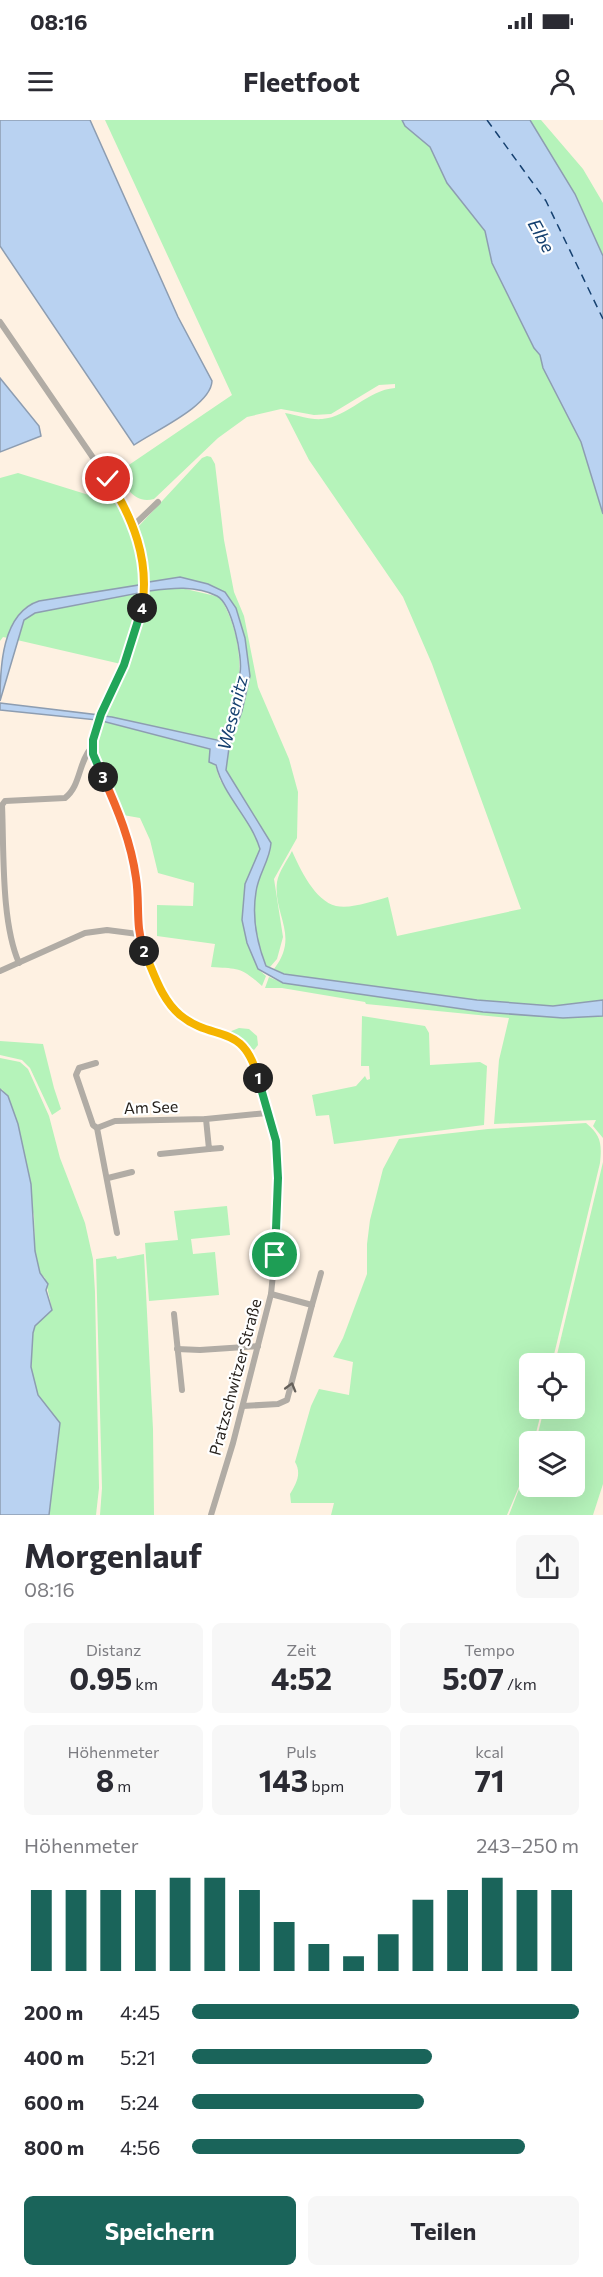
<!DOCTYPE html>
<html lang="de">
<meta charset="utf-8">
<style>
:root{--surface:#fff;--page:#f7f7f7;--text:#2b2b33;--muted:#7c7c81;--accent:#1a645a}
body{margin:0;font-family:Commissioner,sans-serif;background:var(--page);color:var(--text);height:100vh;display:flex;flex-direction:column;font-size:22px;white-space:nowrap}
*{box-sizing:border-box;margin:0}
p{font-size:20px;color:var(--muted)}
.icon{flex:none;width:33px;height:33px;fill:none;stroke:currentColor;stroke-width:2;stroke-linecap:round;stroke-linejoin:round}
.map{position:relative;height:1395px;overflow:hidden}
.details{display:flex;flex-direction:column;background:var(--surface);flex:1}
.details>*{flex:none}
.fabs{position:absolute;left:519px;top:1233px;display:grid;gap:12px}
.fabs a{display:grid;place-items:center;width:66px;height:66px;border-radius:9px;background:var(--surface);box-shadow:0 6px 24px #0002;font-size:30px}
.pin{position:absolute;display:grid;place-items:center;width:51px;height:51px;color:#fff;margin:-26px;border:3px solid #fff;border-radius:50%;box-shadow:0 2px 6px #0007}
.km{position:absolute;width:30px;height:30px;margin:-15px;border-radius:50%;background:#222;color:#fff;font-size:16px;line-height:30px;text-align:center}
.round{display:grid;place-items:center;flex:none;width:63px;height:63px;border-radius:9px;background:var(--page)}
.overview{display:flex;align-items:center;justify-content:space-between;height:102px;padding:0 24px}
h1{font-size:33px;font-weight:700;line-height:45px}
.stats{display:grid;grid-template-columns:repeat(3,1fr);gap:9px;height:102px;padding:6px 24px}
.stats div{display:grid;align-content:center;border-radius:9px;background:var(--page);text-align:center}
.stats b{font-size:30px;font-weight:700}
.stats small{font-size:16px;font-weight:400}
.stats p{font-size:16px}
.chart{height:168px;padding:12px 24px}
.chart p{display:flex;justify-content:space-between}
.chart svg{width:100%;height:108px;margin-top:6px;stroke:var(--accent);stroke-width:6}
.cta{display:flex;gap:12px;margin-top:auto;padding:12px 24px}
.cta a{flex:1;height:69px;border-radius:9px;background:var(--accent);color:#fff;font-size:24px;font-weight:700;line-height:69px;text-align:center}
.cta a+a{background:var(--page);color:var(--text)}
ul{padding:0 24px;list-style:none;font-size:20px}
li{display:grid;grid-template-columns:96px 72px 1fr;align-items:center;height:45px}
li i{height:15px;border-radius:8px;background:var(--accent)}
.status{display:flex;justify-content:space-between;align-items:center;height:42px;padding:0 30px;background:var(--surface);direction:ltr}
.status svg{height:16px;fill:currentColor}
header{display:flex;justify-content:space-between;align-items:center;height:78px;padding:0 24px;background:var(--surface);font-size:27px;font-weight:700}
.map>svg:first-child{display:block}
</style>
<div class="status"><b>08:16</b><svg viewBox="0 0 49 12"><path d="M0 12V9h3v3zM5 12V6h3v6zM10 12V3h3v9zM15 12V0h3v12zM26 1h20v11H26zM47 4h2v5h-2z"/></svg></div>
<header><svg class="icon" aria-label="menu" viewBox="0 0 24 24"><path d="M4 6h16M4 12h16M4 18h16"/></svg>Fleetfoot<svg class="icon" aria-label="person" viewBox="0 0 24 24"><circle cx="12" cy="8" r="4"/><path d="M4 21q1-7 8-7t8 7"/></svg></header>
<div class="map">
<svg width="603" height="1395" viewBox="0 0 603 1395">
<rect width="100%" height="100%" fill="#fef1e2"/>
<g fill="#b5f3ba">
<path d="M 105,0 L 402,0 L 405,6 L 430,27 L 447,63 L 485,111 L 492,143 L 540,235 L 543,248 L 581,322 L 603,394 L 603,880 L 553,886 L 477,880 L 284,854 L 274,849 C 300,816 273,795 277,762 C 279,751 287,741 292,731 C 300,749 315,781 336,786 C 352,789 373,781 388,777 L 397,816 L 521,789 L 432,544 L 403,477 L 309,340 L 285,293 C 297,295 310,300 322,299 C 349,297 367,270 395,268 L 395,264 L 379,265 L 331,294 L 314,295 L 281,289 L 247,297 L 218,318 L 154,379 C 134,384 127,368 117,353 L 232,275 Z"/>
<polygon points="530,0 541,0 583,49 603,83 603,136 575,74"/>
<path d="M 207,336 L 211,337 L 215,344 L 224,420 L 234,472 L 244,496 L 258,567 L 289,639 L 298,672 L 297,718 L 274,759 L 283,817 L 277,839 L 270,847 L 266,846 C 257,823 252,796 256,772 C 258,755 270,740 271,723 L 226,650 L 229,628 L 242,591 L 250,556 L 245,518 L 236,488 L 225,472 L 180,457 L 149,462 L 144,426 L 138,407 L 202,338 Z"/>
<path d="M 18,353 L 121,385 L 135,418 L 141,454 L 139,454 L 139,465 L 39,481 C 19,487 15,499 8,518 L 3,517 L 0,521 L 0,358 Z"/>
<path d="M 177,467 L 220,477 C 246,520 246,577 221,622 L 104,596 L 137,521 L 147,480 L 149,480 L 149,471 Z"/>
<path d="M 139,473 C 139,496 131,521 121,544 L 17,520 L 24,500 L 35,493 Z"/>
<path d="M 102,601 L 210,629 L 220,660 L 254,711 L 260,729 L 247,823 L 258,849 L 266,856 L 262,866 C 240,846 237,849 211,847 L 215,824 L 157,816 L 157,785 L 193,786 L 194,763 L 158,753 L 150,720 L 140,698 L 123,695 L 96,635 L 96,623 Z"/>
<polygon points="269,857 283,863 483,892 603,896 603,1018 593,1006 596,1000 494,1004 499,940 509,898 366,884 365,882 282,868 265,868"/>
<polygon points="362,896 425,906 429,913 430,945 480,942 487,946 484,1005 334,1024 329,995 316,996 312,975 356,966 365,956 367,960 370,959 369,946 361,946"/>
<polygon points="239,908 249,909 257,916 258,925 254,930 229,912"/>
<polygon points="0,921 43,924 54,968 61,989 52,995 30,948 22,940 0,935"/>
<polygon points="0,938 20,942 28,949 49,996 60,1038 85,1103 93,1139 95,1172 99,1368 96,1395 49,1395 60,1304 38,1275 31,1247 33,1213 35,1206 52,1189 45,1158 40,1153 35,1131 34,1096 30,1080 31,1064 27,1045 3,970 0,969"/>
<path d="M 586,1003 C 601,1015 602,1024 600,1043 L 552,1243 L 530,1244 L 530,1288 L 542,1289 L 534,1321 L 530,1322 C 529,1348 517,1371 507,1395 L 331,1395 L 334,1383 L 291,1383 L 290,1374 C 296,1364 302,1354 295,1342 L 311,1286 L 319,1269 L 349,1275 L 353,1242 L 333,1237 L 343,1218 L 367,1154 L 367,1124 L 370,1100 L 383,1049 L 399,1019 L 488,1009 Z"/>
<polygon points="603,1042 603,1364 593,1395 509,1395 529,1343 530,1366 574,1366 574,1322 536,1321 544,1289 574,1288 574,1244 555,1243"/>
<polygon points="227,1086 230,1115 191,1119 193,1134 215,1132 219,1175 149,1181 145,1123 178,1120 174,1091"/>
<polygon points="144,1134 153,1309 154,1395 100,1395 102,1368 96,1139 116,1136 117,1139"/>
</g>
<g fill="#b9d2f1" stroke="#8d9db1" stroke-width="1.5">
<path d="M 0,0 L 90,0 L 178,197 L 212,261 C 211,286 154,311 134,325 L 0,126 Z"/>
<polygon points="402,0 530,0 575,74 603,136 603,394 581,322 543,248 540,235 534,228 492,143 485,111 447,63 430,27 405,6"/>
<polygon points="0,258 39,306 41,316 0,332"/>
<path d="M 180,457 L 208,464 L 225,472 L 236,488 L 245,518 L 250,556 L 242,591 L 229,628 L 226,650 L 271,723 C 270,740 258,755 256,772 C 252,796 257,823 266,846 L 284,854 L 477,880 L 553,886 L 603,880 L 603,896 L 563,898 L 483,892 L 283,863 L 258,849 L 247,823 L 242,800 L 245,764 L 260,729 C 250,697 224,677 216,645 L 209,642 L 210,629 L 102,601 L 104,596 L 112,597 L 221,621 L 224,616 C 231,595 237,575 240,553 C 243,537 232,484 217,476 C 196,465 171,468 149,471 L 149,462 Z"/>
<path d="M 139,465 L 139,473 L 35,493 L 24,500 L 0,581 C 0,547 2,493 39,481 Z"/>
<polygon points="0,583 99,595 97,600 0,590"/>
<polygon points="0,969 8,976 18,1004 31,1064 35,1131 40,1153 48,1164 46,1170 52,1190 35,1206 33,1213 31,1247 38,1275 60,1303 49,1395 0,1395"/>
</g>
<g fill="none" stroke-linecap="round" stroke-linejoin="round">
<polyline stroke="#164170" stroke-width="1.5" stroke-dasharray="8 6" stroke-linecap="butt" points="487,0 546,81 603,199"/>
<g stroke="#b1aca5" stroke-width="6">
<path d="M 0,202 L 122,380 C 156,452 146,499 113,569 C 104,588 90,612 93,634 L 125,705 L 136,756 L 138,814 L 164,877 L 186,899 L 234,918 L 246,929 L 254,944 L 276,1021 L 278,1058 L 277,1115 L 271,1174 L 233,1323 L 211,1395"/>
<polyline points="134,405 158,382"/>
<path d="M 19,843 C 1,802 4,730 2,685 L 5,681 L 65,678 C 81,666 78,642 92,627"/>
<polyline points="0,851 85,813 107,810 138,814"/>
<polyline points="96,943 79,948 76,955 93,1005 97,1008 117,1113"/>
<polyline points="206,999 209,1029 221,1028"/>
<polyline points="97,1008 115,1001 206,999 267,993"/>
<polyline points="160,1034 209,1029"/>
<polyline points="108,1058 132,1052"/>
<polyline points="312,1185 321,1153"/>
<polyline points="174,1194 182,1270"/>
<polyline points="177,1229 200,1230 258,1226"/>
<polyline points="243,1286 278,1284 287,1280 312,1185 271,1174"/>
</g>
</g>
<defs><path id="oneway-chevron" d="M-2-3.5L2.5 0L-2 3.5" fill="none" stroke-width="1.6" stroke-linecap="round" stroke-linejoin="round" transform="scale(1.5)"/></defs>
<use stroke="#65605a" href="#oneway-chevron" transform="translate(291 1267) rotate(-74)"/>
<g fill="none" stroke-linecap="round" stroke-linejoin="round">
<g stroke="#fff" stroke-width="12">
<polyline id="split-1" points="258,958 276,1021 278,1058 275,1135"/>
</g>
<g stroke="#fff" stroke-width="12">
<path id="split-2" d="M 144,831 C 154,853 161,879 180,895 C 214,923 243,901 258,958"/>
</g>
<g stroke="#fff" stroke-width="12">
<path id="split-3" d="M 103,657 C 118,690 131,722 136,758 C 140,783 135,806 144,831"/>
</g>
<g stroke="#fff" stroke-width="12">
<polyline id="split-4" points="103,657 93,634 93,620 101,594 124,545 142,488"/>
</g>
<g stroke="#fff" stroke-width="12">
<path id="split-5" d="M 108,359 C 133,398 150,440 142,488"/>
</g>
<use href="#split-1" stroke="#22a559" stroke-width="8"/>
<use href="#split-2" stroke="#f5b400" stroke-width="8"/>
<use href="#split-3" stroke="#f0652b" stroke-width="8"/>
<use href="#split-4" stroke="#22a559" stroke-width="8"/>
<use href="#split-5" stroke="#f5b400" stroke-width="8"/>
</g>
<g text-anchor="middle" stroke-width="4.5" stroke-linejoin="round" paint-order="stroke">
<g font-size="16" fill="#26211c" stroke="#fff">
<text transform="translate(151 987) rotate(-2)" y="6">Am See</text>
<text transform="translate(235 1257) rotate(-75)" y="6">Pratzschwitzer Straße</text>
</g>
<g font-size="18" font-style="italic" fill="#164170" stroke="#fff">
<text transform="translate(541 116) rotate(61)" y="6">Elbe</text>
<text transform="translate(233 593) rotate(-76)" y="6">Wesenitz</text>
</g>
</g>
</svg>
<div class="fabs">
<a><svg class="icon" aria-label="locate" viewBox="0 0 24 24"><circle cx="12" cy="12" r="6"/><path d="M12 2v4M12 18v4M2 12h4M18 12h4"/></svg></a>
<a><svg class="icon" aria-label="layers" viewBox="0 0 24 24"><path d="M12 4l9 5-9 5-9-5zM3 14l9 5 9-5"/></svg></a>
</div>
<div class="pin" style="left:275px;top:1135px;background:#1e9e55"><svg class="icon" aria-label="arrive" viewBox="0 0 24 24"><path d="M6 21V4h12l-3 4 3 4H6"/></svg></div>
<div class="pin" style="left:108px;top:359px;background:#d93025"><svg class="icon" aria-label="check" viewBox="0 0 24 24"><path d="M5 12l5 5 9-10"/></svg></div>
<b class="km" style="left:258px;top:958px">1</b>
<b class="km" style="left:144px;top:831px">2</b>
<b class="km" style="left:103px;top:657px">3</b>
<b class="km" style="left:142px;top:488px">4</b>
</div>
<section class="details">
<div class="overview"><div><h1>Morgenlauf</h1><p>08:16</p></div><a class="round"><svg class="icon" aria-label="share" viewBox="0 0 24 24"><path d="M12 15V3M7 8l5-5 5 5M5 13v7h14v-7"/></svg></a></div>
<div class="stats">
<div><p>Distanz</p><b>0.95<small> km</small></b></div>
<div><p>Zeit</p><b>4:52</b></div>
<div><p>Tempo</p><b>5:07<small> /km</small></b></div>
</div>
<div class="stats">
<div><p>Höhenmeter</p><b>8<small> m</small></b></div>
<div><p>Puls</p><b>143<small> bpm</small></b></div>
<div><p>kcal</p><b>71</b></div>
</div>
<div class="chart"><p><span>Höhenmeter</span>243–250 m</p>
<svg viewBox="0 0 160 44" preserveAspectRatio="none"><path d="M5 44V11M15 44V11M25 44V11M35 44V11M45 44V6M55 44V6M65 44V11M75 44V24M85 44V33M95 44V38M105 44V29M115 44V15M125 44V11M135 44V6M145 44V11M155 44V11"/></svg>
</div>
<ul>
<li><b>200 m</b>4:45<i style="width:100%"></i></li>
<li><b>400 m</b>5:21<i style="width:62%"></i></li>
<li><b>600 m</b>5:24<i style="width:60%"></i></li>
<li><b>800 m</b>4:56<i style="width:86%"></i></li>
</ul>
<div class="cta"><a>Speichern</a><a>Teilen</a></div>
</section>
